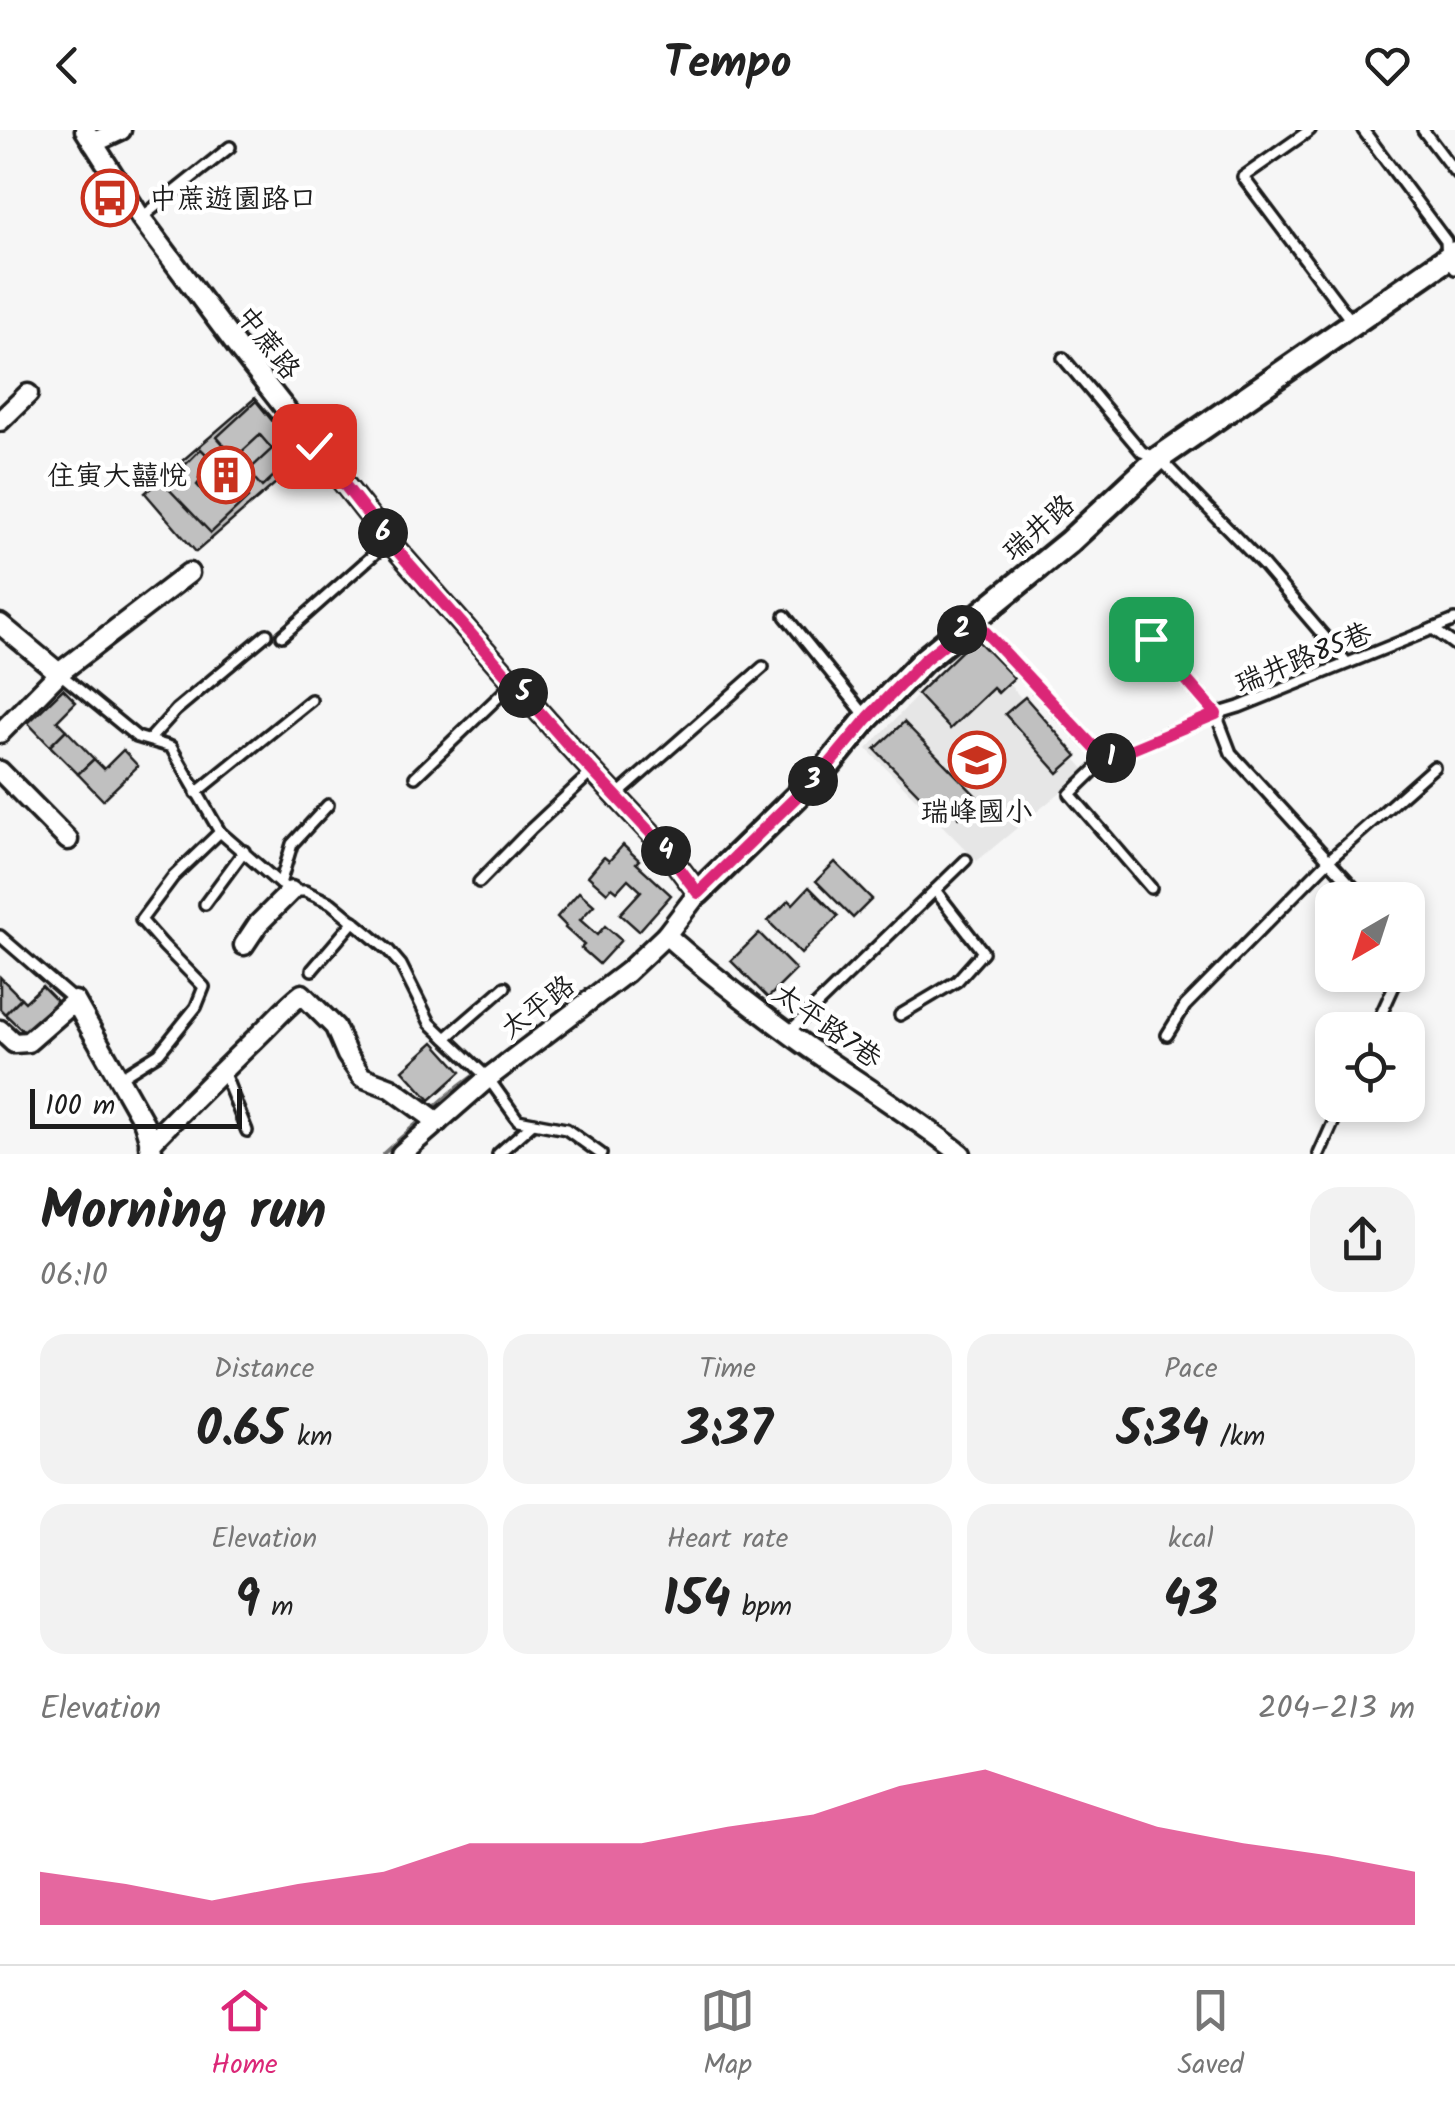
<!DOCTYPE html>
<meta charset="utf-8">
<style>
:root{--surface:#fff;--page:#f2f2f2;--text:#222;--muted:#767676;--line:#e0e0e0;--accent:#db2777}
body{margin:0;font-family:Kalam,"LXGW WenKai TC",sans-serif;background:var(--page);color:var(--text);height:100vh;display:flex;flex-direction:column;font-size:38px;white-space:nowrap}
*{box-sizing:border-box;margin:0}
p{font-size:32px;color:var(--muted)}
.icon{flex:none;width:55px;height:55px;fill:none;stroke:currentColor;stroke-width:2;stroke-linecap:round;stroke-linejoin:round}
.map{position:relative;height:1024px;overflow:hidden}
.side{display:flex;flex-direction:column;background:var(--surface);flex:1}
.side>*{flex:none}
.needle{width:65px;rotate:219deg}
.controls{position:absolute;left:1315px;top:752px;display:grid;gap:20px}
.controls a{display:grid;place-items:center;width:110px;height:110px;border-radius:20px;background:var(--surface);box-shadow:0 5px 15px #0003;font-size:50px}
.scale{position:absolute;left:30px;bottom:25px;width:212px;box-sizing:border-box;padding-left:10px;border:5px solid #1c1c1c;border-top:0;font-size:28px;line-height:35px;white-space:nowrap;color:#1c1c1c;-webkit-text-stroke:8px #fff;paint-order:stroke}
.pin{position:absolute;display:grid;place-items:center;width:85px;height:85px;color:#fff;margin:-42px;border-radius:20px;box-shadow:0 5px 15px #0006}
.km{position:absolute;width:50px;height:50px;margin:-25px;border-radius:50%;background:#222;color:#fff;font-size:28px;line-height:50px;text-align:center}
.round{display:grid;place-items:center;flex:none;width:105px;height:105px;border-radius:30px;background:var(--page)}
.head{display:flex;align-items:center;justify-content:space-between;height:170px;padding:0 40px}
h1{font-size:55px;font-weight:600;line-height:75px}
.figures{display:grid;grid-template-columns:repeat(3,1fr);gap:15px;height:170px;padding:10px 40px}
.figures div{display:grid;align-content:center;border-radius:25px;background:var(--page);text-align:center}
.figures b{font-size:50px;font-weight:600}
.figures small{font-size:28px;font-weight:400}
.figures p{font-size:28px}
.chart{height:280px;padding:20px 40px}
.chart p{display:flex;justify-content:space-between}
.chart svg{width:100%;height:180px;margin-top:10px;fill:var(--accent);opacity:.7}
header{display:flex;justify-content:space-between;align-items:center;height:130px;padding:0 40px;background:var(--surface);font-size:45px;font-weight:600}
.tabs{display:flex;justify-content:space-around;align-items:center;height:140px;border-top:2px solid var(--line);background:var(--surface);font-size:28px;color:var(--muted)}
.tabs a{display:grid;justify-items:center;gap:5px}
.tabs .current{color:var(--accent)}
.map>svg:first-child{display:block}
</style>
<header><svg class="icon" aria-label="back" viewBox="0 0 24 24"><path d="M15 5l-7 7 7 7"/></svg>Tempo<svg class="icon" aria-label="heart" viewBox="0 0 24 24"><path d="M12 20l-8-8c-3-5 5-10 8-4 3-6 11-1 8 4z"/></svg></header>
<div class="map">
<svg width="1455" height="1024" viewBox="0 0 1455 1024">
<rect width="100%" height="100%" fill="#f6f6f6"/>
<filter id="ink" filterUnits="userSpaceOnUse"><feTurbulence type="fractalNoise" baseFrequency=".01" numOctaves="2"/><feDisplacementMap in="SourceGraphic" scale="20" xChannelSelector="R" yChannelSelector="G"/><feConvolveMatrix kernelMatrix="1 2 1 2 8 2 1 2 1" color-interpolation-filters="sRGB"/></filter>
<g filter="url(#ink)">
<polygon fill="#e6e6e6" points="970,510 1086,641 977,731 867,619"/>
<g fill="none" stroke-linecap="round" stroke-linejoin="round">
<g stroke="#727272" stroke-width="4">
<polyline points="738,854 830,922"/>
<polyline points="431,980 453,961 630,828"/>
<polyline points="383,1024 424,987"/>
</g>
</g>
<g fill="#c0c0c0" stroke="#1c1c1c" stroke-width="2.5">
<polygon points="255,268 306,327 196,422 145,363"/>
<polygon points="256,271 286,308 289,305 303,319 262,357 248,341 272,319 260,305 235,328 217,307"/>
<polygon points="201,319 215,333 199,348 201,350 197,355 208,367 213,363 217,367 233,352 248,368 211,403 165,355"/>
<polygon points="975,508 1014,548 998,563 993,558 950,599 917,564"/>
<polygon points="63,559 76,572 57,591 66,600 50,616 28,593"/>
<polygon points="1025,567 1077,626 1058,643 1005,584"/>
<polygon points="904,592 983,673 970,685 966,681 959,688 953,681 944,690 875,619"/>
<polygon points="66,600 94,629 78,644 50,616"/>
<polygon points="123,620 138,636 103,670 78,644 94,629 104,639"/>
<polygon points="623,715 639,730 636,733 671,765 639,801 620,784 641,761 628,749 617,761 612,757 607,763 588,746 604,727 609,731"/>
<polygon points="835,732 872,769 853,788 816,751"/>
<polygon points="809,757 838,786 801,824 768,791 789,770 793,774"/>
<polygon points="579,762 594,775 580,790 597,805 605,796 621,810 599,834 581,818 584,815 565,798 566,796 557,787"/>
<polygon points="759,803 796,840 768,868 731,831"/>
<polygon points="0,847 21,868 5,884 0,879"/>
<polygon points="42,856 57,871 25,903 5,884 21,868 25,872"/>
<polygon points="434,912 461,942 430,970 403,940"/>
</g>
<g fill="none" stroke-linecap="round" stroke-linejoin="round">
<g stroke="#1c1c1c" stroke-width="16">
<g id="lane">
<polyline points="1310,0 1243,47 1352,192"/>
<polyline points="1363,0 1446,111 1447,129 1455,139"/>
<polyline points="1423,0 1455,42"/>
<polyline points="141,88 230,17"/>
<polyline points="1063,228 1142,322 1159,328 1263,435 1347,533"/>
<polyline points="785,486 865,585"/>
<polyline points="976,493 1105,630"/>
<polyline points="1433,499 1455,515"/>
<polyline points="282,506 389,411"/>
<polyline points="1151,509 1216,584 1231,623 1365,770"/>
<polyline points="59,543 137,607 171,617 220,702 280,754 291,761 305,761 331,773 389,821 401,835 430,893 488,948 518,990 566,999 601,1024"/>
<polyline points="149,610 176,580 267,504"/>
<polyline points="415,647 514,552"/>
<polyline points="196,663 311,570"/>
<polyline points="616,666 763,537"/>
<polyline points="479,752 531,699 593,641"/>
<polyline points="280,754 292,714 328,675"/>
<polyline points="1151,758 1070,664 1105,630 1216,584 1239,577 1455,490"/>
<polyline points="205,774 244,721"/>
<polyline points="0,806 75,871"/>
<polyline points="1408,820 1408,823"/>
<polyline points="312,840 354,791"/>
<polyline points="900,885 957,851 983,822 935,760"/>
<polyline points="1374,900 1399,845"/>
<polyline points="789,902 966,730"/>
<polyline points="1167,905 1185,876 1329,730 1434,637"/>
<polyline points="446,908 505,857"/>
<polyline points="223,941 247,1001"/>
<polyline points="119,948 159,923 196,877 204,857 164,816 141,790 173,747 220,702"/>
<polyline points="498,1024 533,993"/>
<polyline points="1319,1024 1341,975"/>
</g>
</g>
<g stroke="#1c1c1c" stroke-width="25">
<g id="street">
<polyline points="85,0 141,88 240,221 389,411 571,618 661,714 698,763 666,805 627,842 488,948 401,1024"/>
<polyline points="93,13 121,0"/>
<polyline points="0,291 28,264"/>
<polyline points="0,494 59,543"/>
<polyline points="0,603 59,543 189,443"/>
<polyline points="0,641 68,710"/>
<path d="M 666,805 C 708,843 753,877 798,910 C 852,949 909,983 961,1024"/>
<polyline points="244,815 258,794 291,761"/>
<polyline points="0,900 14,913 28,912 75,871 144,993 152,1020"/>
<path d="M 149,1015 C 184,978 220,943 256,908 C 272,893 285,877 302,864 L 335,897 L 347,925 L 362,947 L 391,958 L 438,992"/>
</g>
</g>
<g stroke="#1c1c1c" stroke-width="30">
<polyline id="secondary" points="698,763 827,637 867,588 924,530 1069,412 1159,328 1455,123"/>
</g>
<use href="#lane" stroke="#fff" stroke-width="9"/>
<use href="#street" stroke="#fff" stroke-width="18"/>
<use href="#secondary" stroke="#fff" stroke-width="22"/>
</g>
</g>
<g fill="none" stroke-linecap="round" stroke-linejoin="round" filter="url(#ink)">
<g stroke="#fff" stroke-width="20">
<polyline id="route" points="314,316 389,411 571,618 661,714 698,763 827,637 868,588 924,530 974,490 1106,630 1216,584 1151,509"/>
</g>
<use href="#route" stroke="#db2777" stroke-width="12"/>
</g>
<defs>
<g id="bus-ring" transform="scale(2.875)"><circle r="9.5" fill="#fff" stroke="#c8321e" stroke-width="1.5"/><path d="M-5-6H5V4H4V6H2V4H-2V6H-4V4H-5ZM-3.5-4V0h7V-4ZM-3.5 1.2v1.5H-2V1.2ZM2 1.2v1.5H3.5V1.2Z" fill="#c8321e"/></g>
<g id="building-ring" transform="scale(2.875)"><circle r="9.5" fill="#fff" stroke="#c8321e" stroke-width="1.5"/><path d="M-4-6H4V6H1V3H-1V6H-4ZM-2.5-4.3h1.7v1.8h-1.7ZM.8-4.3h1.7v1.8H.8ZM-2.5-1h1.7V.8h-1.7ZM.8-1h1.7V.8H.8Z" fill="#c8321e"/></g>
<g id="school-ring" transform="scale(2.875)"><circle r="9.5" fill="#fff" stroke="#c8321e" stroke-width="1.5"/><path d="M0-5L7-2L0 1L-7-2ZM-4 1L0 2.5L4 1V4Q0 6-4 4Z" fill="#c8321e"/></g>
</defs>
<g fill-rule="evenodd">
<use href="#bus-ring" x="110" y="68"/>
<use href="#building-ring" x="226" y="345"/>
<use href="#school-ring" x="977" y="630"/>
</g>
<g text-anchor="middle" stroke-width="9" stroke-linejoin="round" paint-order="stroke">
<g font-size="28" fill="#1c1c1c" stroke="#fff" text-anchor="start">
<text x="149" y="78">中蔗遊園路口</text>
<text x="187" y="355" text-anchor="end">住寅大囍悅</text>
<text x="977" y="691" text-anchor="middle">瑞峰國小</text>
</g>
<g font-size="28" fill="#1c1c1c" stroke="#fff">
<text transform="translate(269 212) rotate(52)" y="10">中蔗路</text>
<text transform="translate(1038 397) rotate(-41)" y="10">瑞井路</text>
<text transform="translate(1303 527) rotate(-22)" y="10">瑞井路85巷</text>
<text transform="translate(537 876) rotate(-37)" y="10">太平路</text>
<text transform="translate(828 895) rotate(35)" y="10">太平路7巷</text>
</g>
</g>
</svg>
<div class="controls">
<a><svg class="needle" viewBox="-14 -14 28 28"><path d="M0-13l5 13h-10z" fill="#e53935"/><path d="M0 13l5-13h-10z" fill="#767676"/></svg></a>
<a><svg class="icon" aria-label="locate" viewBox="0 0 24 24"><circle cx="12" cy="12" r="6"/><path d="M12 2v4M12 18v4M2 12h4M18 12h4"/></svg></a>
</div>
<div class="scale">100 m</div>
<div class="pin" style="left:1151px;top:509px;background:#1e9e55"><svg class="icon" aria-label="arrive" viewBox="0 0 24 24"><path d="M6 21V4h12l-3 4 3 4H6"/></svg></div>
<div class="pin" style="left:314px;top:316px;background:#d93025"><svg class="icon" aria-label="check" viewBox="0 0 24 24"><path d="M5 12l5 5 9-10"/></svg></div>
<b class="km" style="left:1111px;top:628px">1</b>
<b class="km" style="left:962px;top:500px">2</b>
<b class="km" style="left:813px;top:651px">3</b>
<b class="km" style="left:666px;top:721px">4</b>
<b class="km" style="left:523px;top:563px">5</b>
<b class="km" style="left:383px;top:403px">6</b>
</div>
<section class="side">
<div class="head"><div><h1>Morning run</h1><p>06:10</p></div><a class="round"><svg class="icon" aria-label="share" viewBox="0 0 24 24"><path d="M12 15V3M7 8l5-5 5 5M5 13v7h14v-7"/></svg></a></div>
<div class="figures">
<div><p>Distance</p><b>0.65<small> km</small></b></div>
<div><p>Time</p><b>3:37</b></div>
<div><p>Pace</p><b>5:34<small> /km</small></b></div>
</div>
<div class="figures">
<div><p>Elevation</p><b>9<small> m</small></b></div>
<div><p>Heart rate</p><b>154<small> bpm</small></b></div>
<div><p>kcal</p><b>43</b></div>
</div>
<div class="chart"><p><span>Elevation</span>204–213 m</p>
<svg viewBox="0 0 160 44" preserveAspectRatio="none"><path d="M0 44V31L10 34L20 38L30 34L40 31L50 24L60 24L70 24L80 20L90 17L100 10L110 6L120 13L130 20L140 24L150 27L160 31V44z"/></svg>
</div>
</section>
<nav class="tabs">
<a class="current"><svg class="icon" aria-label="home" viewBox="0 0 24 24"><path d="M3 11l9-7 9 7M6 9v11h12V9"/></svg>Home</a>
<a><svg class="icon" aria-label="map" viewBox="0 0 24 24"><path d="M3 6l6-2 6 2 6-2v14l-6 2-6-2-6 2zM9 4v14M15 6v14"/></svg>Map</a>
<a><svg class="icon" aria-label="saved" viewBox="0 0 24 24"><path d="M7 4h10v16l-5-4-5 4z"/></svg>Saved</a>
</nav>
